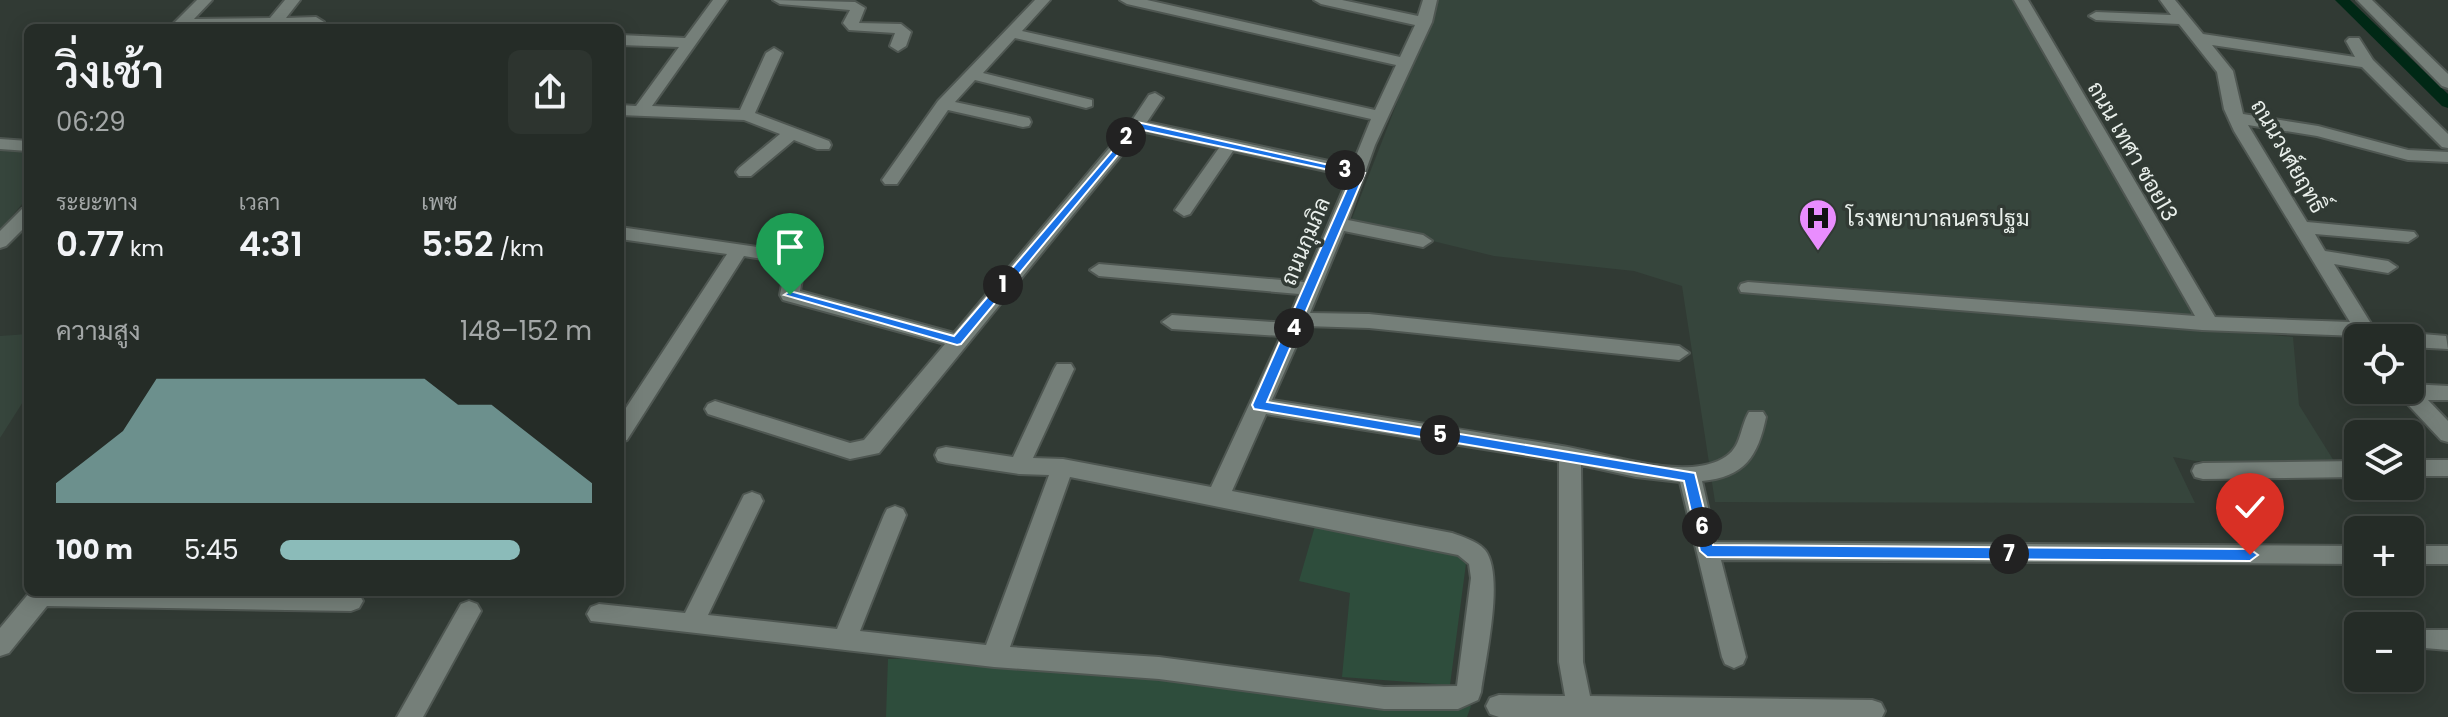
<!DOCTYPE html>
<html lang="th">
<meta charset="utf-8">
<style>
:root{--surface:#252c27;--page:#2d342f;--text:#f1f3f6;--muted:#a3a7a7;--line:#424844;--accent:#8bbbb9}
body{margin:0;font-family:Poppins,Sarabun,sans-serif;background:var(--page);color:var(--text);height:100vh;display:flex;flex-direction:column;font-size:30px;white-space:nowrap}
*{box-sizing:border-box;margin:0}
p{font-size:26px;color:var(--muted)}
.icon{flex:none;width:44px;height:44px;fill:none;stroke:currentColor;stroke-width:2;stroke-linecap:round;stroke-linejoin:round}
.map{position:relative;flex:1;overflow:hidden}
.details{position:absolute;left:24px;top:24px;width:600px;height:572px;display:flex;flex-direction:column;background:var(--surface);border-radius:12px;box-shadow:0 4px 20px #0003,0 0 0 2px var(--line)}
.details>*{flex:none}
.buttons{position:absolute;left:2344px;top:324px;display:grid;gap:16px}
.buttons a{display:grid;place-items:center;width:80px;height:80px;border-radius:12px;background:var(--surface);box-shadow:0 4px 20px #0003,0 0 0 2px var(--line);font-size:40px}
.pin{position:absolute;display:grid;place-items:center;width:68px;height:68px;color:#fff;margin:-82px -34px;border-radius:50% 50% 50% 0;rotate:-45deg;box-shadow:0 0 8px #0007}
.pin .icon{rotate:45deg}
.km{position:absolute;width:40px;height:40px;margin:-20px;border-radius:50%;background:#222;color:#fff;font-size:22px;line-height:40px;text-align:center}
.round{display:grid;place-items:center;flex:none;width:84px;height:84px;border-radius:12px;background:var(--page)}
.summary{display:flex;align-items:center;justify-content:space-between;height:136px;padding:0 32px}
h1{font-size:44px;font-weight:600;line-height:60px}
.metrics{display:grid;grid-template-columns:repeat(3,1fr);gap:12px;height:136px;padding:8px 32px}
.metrics div{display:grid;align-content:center}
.metrics b{font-size:34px;font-weight:600}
.metrics small{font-size:22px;font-weight:400}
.metrics p{font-size:22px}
.chart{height:224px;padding:16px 32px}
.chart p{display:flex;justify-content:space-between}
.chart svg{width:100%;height:144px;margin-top:8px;fill:var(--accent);opacity:.7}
ul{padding:0 32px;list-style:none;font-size:26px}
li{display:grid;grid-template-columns:128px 96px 1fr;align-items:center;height:60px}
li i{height:20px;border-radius:10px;background:var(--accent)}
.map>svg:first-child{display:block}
</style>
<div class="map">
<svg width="2448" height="717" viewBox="0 0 2448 717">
<rect width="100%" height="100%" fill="#313a34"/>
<g fill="#36453c">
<polygon points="1437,0 2012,0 2205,329 2293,337 2299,405 2334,461 2196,461 2173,457 2195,503 1715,502 1682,286 1634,271 1494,256 1351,221"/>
<polygon points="0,149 28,151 28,197 0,230"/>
<polygon points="28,334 28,394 0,438 0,336"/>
</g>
<g fill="#2e4d3c">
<polygon points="1315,526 1467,556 1450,685 1342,677 1350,593 1299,581"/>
<polygon points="954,657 1374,702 1471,706 1467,717 886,717 888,659"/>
</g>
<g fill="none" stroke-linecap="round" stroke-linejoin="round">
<polygon fill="#002815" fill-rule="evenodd" points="2335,0 2350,0 2448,94 2448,108 2442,106"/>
<g stroke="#4f5752" stroke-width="4">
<g id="minor">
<path d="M 197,0 L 212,0 L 194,19 L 270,18 L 285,0 L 300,0 L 286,18 L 316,17 L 324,22 C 311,32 195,28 169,28 Z"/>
<polygon points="713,0 727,0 652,106 740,110 766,53 774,48 782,53 755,113 829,141 831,145 829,149 817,149 794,140 751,176 739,176 736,172 739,168 780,134 744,120 620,115 620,105 636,106 679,47 620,45 620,35 685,38"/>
<polygon points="773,0 855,2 865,8 859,23 901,24 911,32 906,46 898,51 890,46 895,33 849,30 843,23 850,10 780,4"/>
<path d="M 1035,0 L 1050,0 L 1022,31 L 1375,110 L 1396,65 L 1127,4 L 1120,0 L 1147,0 L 1400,57 L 1415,25 L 1321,4 L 1314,0 L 1342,0 L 1418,16 L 1423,0 L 1437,0 L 1432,22 L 1375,145 L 1348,220 L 1423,235 L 1432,241 L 1423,247 L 1344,231 L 1310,313 L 1369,314 L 1679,346 L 1689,353 L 1679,360 L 1369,328 L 1305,326 L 1272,400 C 1369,415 1465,430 1562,446 C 1606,453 1676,479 1718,461 C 1743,450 1738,431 1749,412 L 1763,412 L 1766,417 C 1758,456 1745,477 1702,481 L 1716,542 L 2358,546 L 2358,564 L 1721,560 L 1746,657 L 1743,664 L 1734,668 L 1725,664 L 1722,657 L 1680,482 L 1636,477 L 1581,465 L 1583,662 L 1590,696 L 1872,700 L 1881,703 L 1885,711 L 1882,717 L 1499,717 L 1490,714 L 1486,706 L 1490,698 L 1499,695 L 1565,696 L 1559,662 L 1559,461 L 1266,414 L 1232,491 L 1452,533 C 1463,537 1477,541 1485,550 C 1505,575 1485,660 1481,692 L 1478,700 L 1458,709 L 1384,709 L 1159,679 L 994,667 L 591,621 L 587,614 L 591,607 L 599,604 L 685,613 L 744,495 L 752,492 L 760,495 L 763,501 L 708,615 L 837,629 L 884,515 L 887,509 L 895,506 L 903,509 L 906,515 L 860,631 L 986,645 L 1049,475 L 1019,474 L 946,463 L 938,461 L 935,455 L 938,449 L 946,447 L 1013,457 L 1054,369 L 1057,364 L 1071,364 L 1074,369 L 1033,458 L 1063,459 L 1211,487 L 1281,336 L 1172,329 L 1162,322 L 1172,315 L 1287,323 L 1299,294 L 1099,276 L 1090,270 L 1099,264 L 1304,282 L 1349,176 L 1233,151 L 1190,214 L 1184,216 L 1175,210 L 1219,148 L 1141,131 L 879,453 L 850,459 L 708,414 L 705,409 L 708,404 L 715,401 L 850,443 L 864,440 L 945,344 L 783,300 L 780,295 L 786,263 L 744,256 L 627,440 L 620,442 L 620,417 L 727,254 L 620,239 L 620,227 L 798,253 L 805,261 L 800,291 L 954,333 L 1131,122 L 1149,95 L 1155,93 L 1163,98 L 1147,122 L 1352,166 L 1371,119 L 1015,38 L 983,73 L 1092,100 L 1092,106 L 1086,108 L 975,80 L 955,102 L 1029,118 L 1031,122 L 1029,126 L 1023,127 L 948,110 L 897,184 L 885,184 L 882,180 L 938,101 ZM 1070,477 L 1458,555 L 1469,564 L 1471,578 L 1457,686 L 1384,687 L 1159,657 L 1010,647 Z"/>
<polygon points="2014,0 2028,0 2215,317 2350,322 2234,131 2224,109 2217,72 2179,24 2096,20 2089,16 2096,12 2171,15 2160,0 2175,0 2203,34 2355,57 2346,41 2349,38 2359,38 2373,60 2448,134 2448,148 2442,147 2362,67 2212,45 2233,71 2243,114 2318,126 2408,150 2448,152 2448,162 2408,160 2317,136 2248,125 2307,222 2414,232 2417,236 2408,242 2315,234 2325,251 2388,261 2397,267 2388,273 2334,264 2375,330 2399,333 2402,338 2410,333 2446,336 2448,349 2410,347 2410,338 2202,330 1741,292 1739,288 1741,284 1748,282 2195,316"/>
<polygon points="2357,0 2372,0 2448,74 2448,88 2442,86"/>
<polygon points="0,139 28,141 28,151 0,149"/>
<polygon points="28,207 28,224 6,246 0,248 0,231 22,209"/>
<polygon points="2410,384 2448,386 2448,400 2428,400 2448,421 2448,442 2441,440 2399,395 2396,390 2410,390"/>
<rect x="2410" y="460" width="38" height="16"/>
<polygon points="2358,461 2358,477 2203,479 2195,477 2192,471 2195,465 2203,463"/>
<rect x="2410" y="546" width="38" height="18"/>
<polygon points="30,592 353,592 359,594 363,601 359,608 351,611 47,606 9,653 0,656 0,628"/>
<polygon points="469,601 477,604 481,611 423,717 397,717 461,604"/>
<polygon points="2422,630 2448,630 2448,650 2413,647 2410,640 2413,633"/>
</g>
</g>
<use href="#minor" fill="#757f79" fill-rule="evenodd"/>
</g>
<polygon fill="#1a73e8" stroke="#fff" stroke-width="2" points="1137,122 1365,173 1267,402 1695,473 1713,545 2250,549 2258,555 2250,561 1707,557 1700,551 1684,481 1254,409 1252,405 1353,175 1139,129 961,344 957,345 784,295 790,291 954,336"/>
<defs>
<g id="hospital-pin" transform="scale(2)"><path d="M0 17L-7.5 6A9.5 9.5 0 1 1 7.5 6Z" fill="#e98dfe" stroke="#313a34"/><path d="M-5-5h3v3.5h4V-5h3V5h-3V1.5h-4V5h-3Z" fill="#111"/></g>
</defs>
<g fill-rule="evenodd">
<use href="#hospital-pin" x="1818" y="218"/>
</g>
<g text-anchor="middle" stroke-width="7" stroke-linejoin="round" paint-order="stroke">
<g font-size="22" fill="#e9efeb" stroke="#313a34">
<text transform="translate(2133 151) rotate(60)" y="8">ถนน เทศา ซอย13</text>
<text transform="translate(2289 156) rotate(60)" y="8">ถนนวงศ์ยฤทธิ์</text>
<text transform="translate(1305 241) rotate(-67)" y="8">ถนนกุมภิล</text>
</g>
<g font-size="22" fill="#e9efeb" stroke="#313a34" text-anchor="start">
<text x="1846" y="226">โรงพยาบาลนครปฐม</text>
</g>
</g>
</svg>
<div class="buttons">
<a><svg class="icon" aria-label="locate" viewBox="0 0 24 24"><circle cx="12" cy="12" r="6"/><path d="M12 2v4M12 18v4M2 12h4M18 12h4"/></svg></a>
<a><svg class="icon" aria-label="layers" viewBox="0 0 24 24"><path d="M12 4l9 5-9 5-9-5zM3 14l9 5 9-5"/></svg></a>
<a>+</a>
<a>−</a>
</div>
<div class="pin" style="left:790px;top:295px;background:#1e9e55"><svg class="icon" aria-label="arrive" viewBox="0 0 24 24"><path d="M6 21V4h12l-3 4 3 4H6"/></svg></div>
<div class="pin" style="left:2250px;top:555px;background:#d93025"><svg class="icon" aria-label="check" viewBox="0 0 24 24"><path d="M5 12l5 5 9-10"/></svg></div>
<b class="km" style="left:1003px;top:285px">1</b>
<b class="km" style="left:1126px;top:137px">2</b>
<b class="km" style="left:1345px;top:170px">3</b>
<b class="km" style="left:1294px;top:328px">4</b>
<b class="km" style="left:1440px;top:435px">5</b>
<b class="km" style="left:1702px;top:527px">6</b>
<b class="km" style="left:2009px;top:554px">7</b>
<section class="details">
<div class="summary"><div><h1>วิ่งเช้า</h1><p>06:29</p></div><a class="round"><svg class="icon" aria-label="share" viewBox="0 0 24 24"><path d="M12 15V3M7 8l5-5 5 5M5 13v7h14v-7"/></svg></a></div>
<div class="metrics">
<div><p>ระยะทาง</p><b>0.77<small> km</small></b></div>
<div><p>เวลา</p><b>4:31</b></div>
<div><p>เพซ</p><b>5:52<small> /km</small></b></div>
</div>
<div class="chart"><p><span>ความสูง</span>148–152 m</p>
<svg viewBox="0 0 160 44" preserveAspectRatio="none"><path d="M0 44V38L10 30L20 22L30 6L40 6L50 6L60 6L70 6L80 6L90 6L100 6L110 6L120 14L130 14L140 22L150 30L160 38V44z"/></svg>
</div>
<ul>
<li><b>100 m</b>5:45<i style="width:77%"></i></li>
</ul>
</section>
</div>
